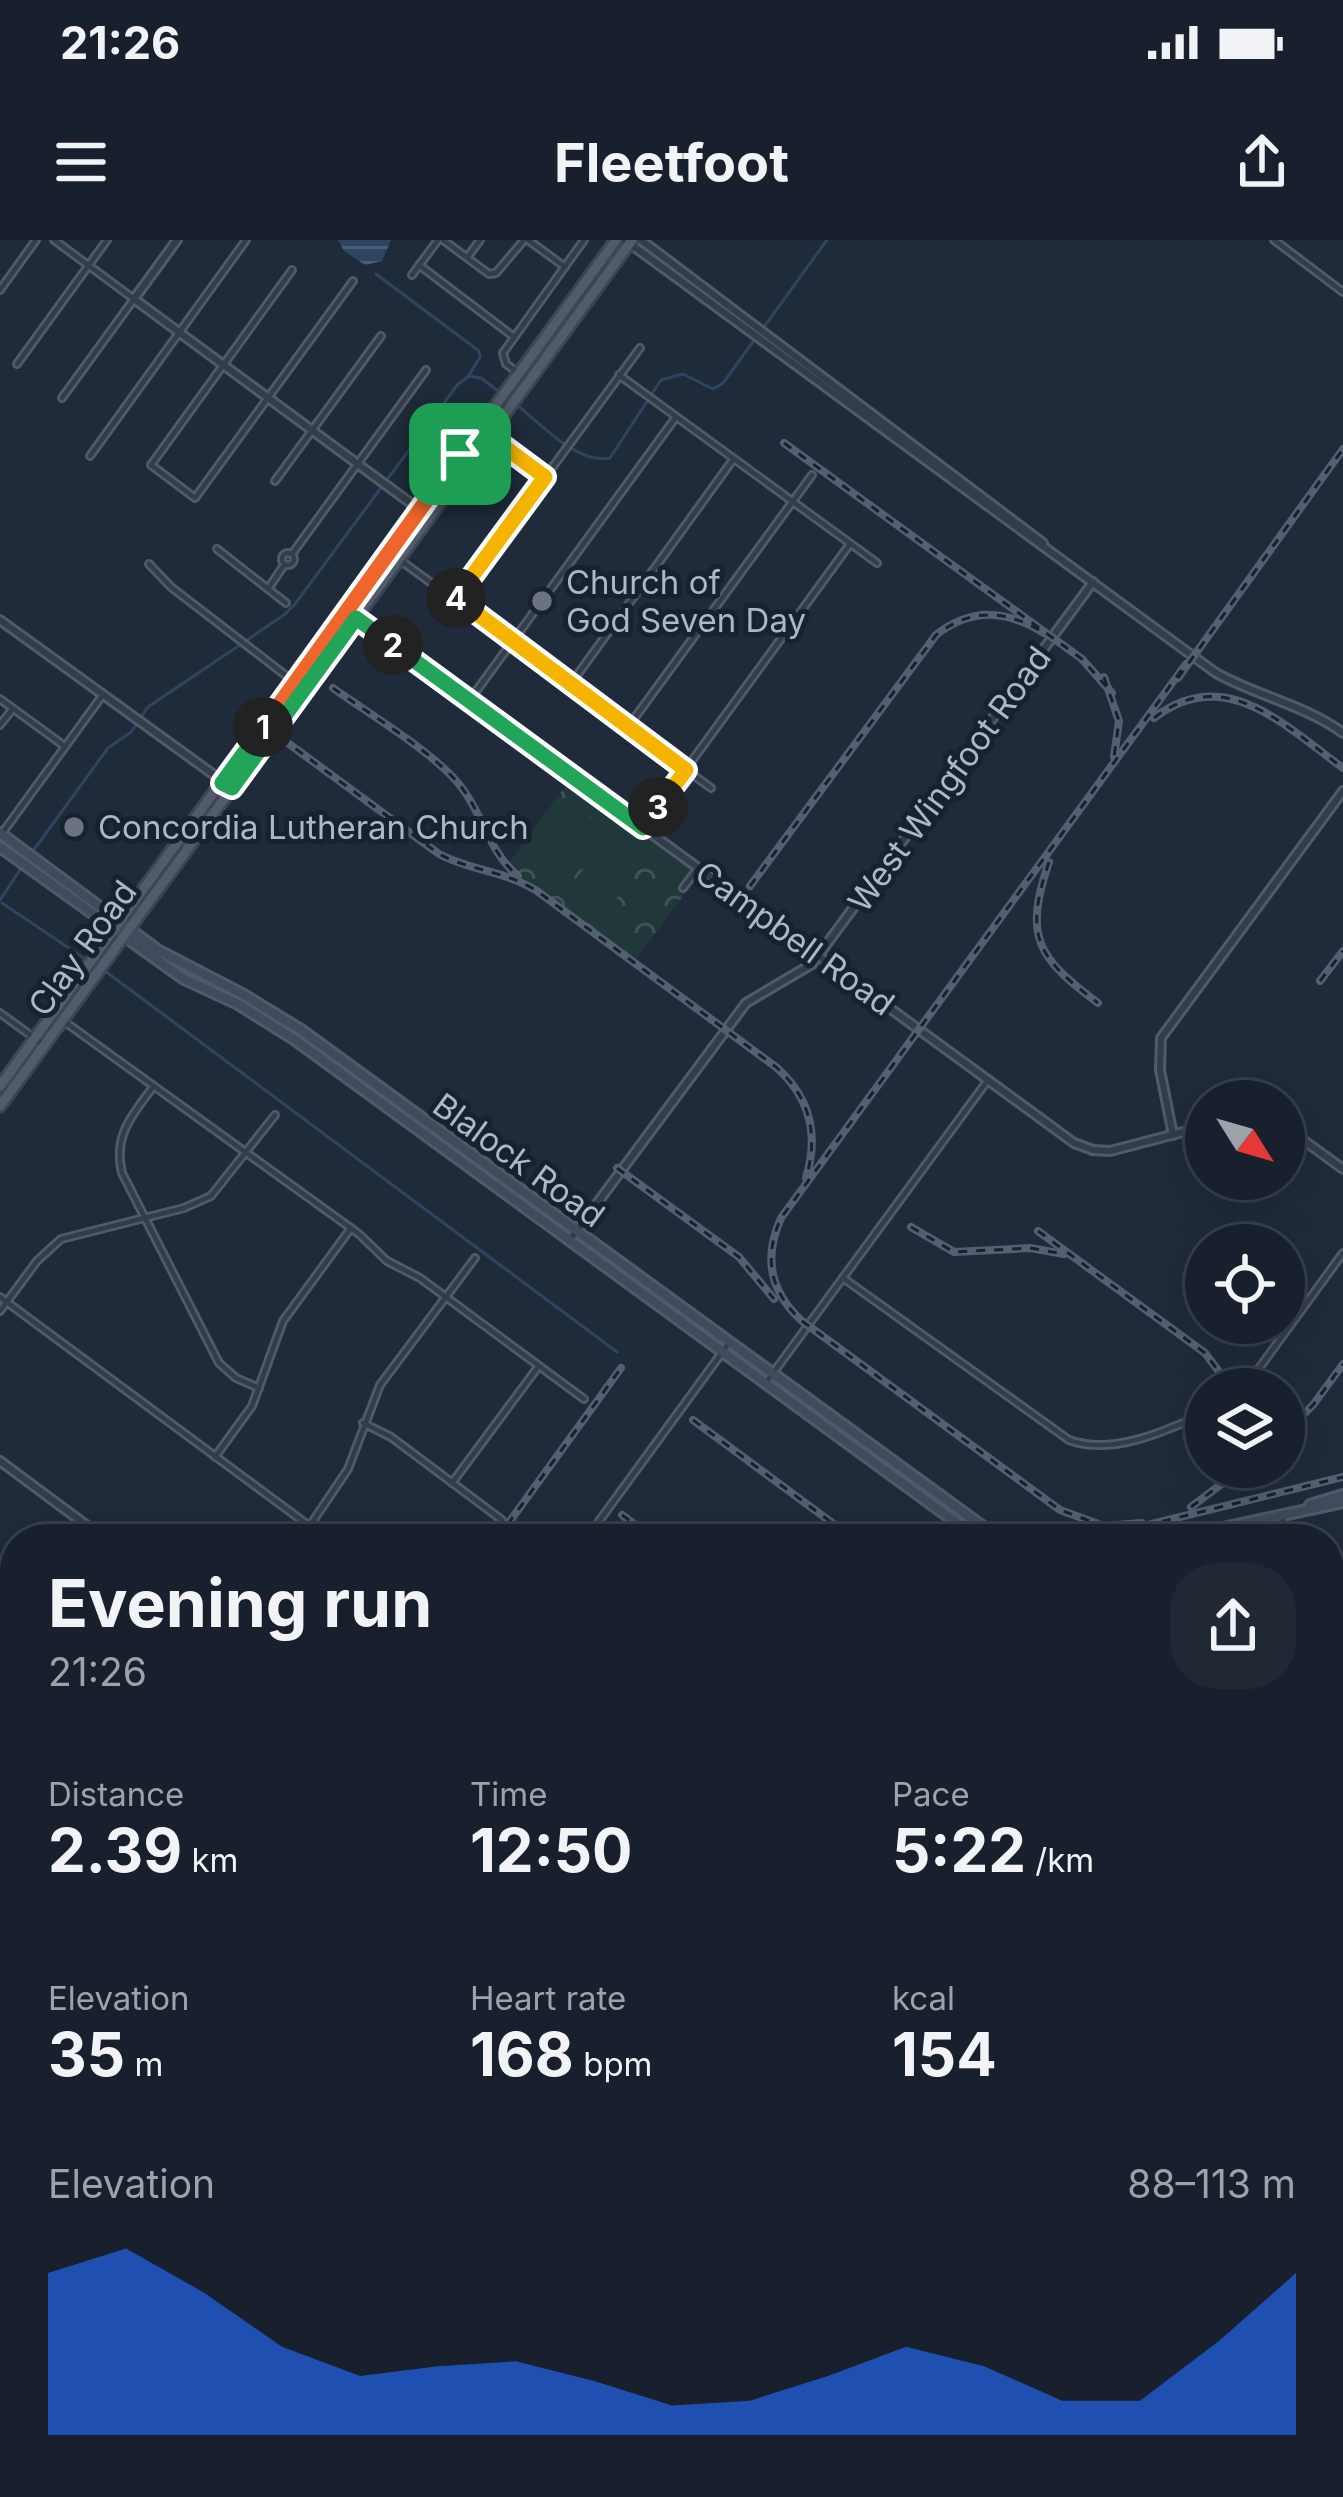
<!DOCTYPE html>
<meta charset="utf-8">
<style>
:root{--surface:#17202c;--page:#202834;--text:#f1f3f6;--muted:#9ea3a9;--line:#363e48;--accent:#2563eb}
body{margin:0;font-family:Inter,sans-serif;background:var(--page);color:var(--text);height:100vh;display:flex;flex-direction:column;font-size:45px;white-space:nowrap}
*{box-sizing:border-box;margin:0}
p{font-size:39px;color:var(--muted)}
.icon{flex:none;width:66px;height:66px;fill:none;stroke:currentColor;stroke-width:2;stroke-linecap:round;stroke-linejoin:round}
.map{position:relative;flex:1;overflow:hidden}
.sheet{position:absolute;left:0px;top:1284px;width:1344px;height:975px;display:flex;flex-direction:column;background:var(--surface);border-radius:48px 48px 0 0;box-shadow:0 12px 48px #0002,0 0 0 3px var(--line)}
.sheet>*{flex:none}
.needle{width:78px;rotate:127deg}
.tools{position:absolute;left:1185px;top:840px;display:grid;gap:24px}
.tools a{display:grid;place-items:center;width:120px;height:120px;border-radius:50%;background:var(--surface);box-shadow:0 12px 48px #0002,0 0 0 3px var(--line);font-size:60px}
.pin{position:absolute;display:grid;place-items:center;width:102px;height:102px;color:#fff;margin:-51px;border-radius:24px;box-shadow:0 6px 18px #0006}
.km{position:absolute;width:60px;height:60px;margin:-30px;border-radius:50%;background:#222;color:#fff;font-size:33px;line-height:60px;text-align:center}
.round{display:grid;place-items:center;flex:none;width:126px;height:126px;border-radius:48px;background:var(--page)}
.summary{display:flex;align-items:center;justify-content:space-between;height:204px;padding:0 48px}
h1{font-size:66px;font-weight:700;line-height:90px}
.metrics{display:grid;grid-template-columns:repeat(3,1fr);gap:18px;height:204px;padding:12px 48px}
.metrics div{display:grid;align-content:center}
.metrics b{font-size:60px;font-weight:700}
.metrics small{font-size:33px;font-weight:400}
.metrics p{font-size:33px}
.chart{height:336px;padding:24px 48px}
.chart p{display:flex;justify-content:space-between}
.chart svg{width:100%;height:216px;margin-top:12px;fill:var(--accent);opacity:.7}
.status{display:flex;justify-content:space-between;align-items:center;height:84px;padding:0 60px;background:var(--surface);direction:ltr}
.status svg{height:33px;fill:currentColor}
header{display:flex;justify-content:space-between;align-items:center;height:156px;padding:0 48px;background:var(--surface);font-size:54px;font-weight:700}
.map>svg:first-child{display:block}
</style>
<div class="status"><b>21:26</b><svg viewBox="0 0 49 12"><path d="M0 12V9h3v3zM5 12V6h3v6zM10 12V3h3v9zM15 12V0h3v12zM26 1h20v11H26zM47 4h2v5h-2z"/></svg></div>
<header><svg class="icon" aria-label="menu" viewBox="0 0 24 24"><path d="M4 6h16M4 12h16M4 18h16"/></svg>Fleetfoot<svg class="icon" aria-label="share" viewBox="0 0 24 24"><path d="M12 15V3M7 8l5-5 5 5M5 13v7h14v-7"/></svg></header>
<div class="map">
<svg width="1343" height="2257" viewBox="0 0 1343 2257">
<defs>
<pattern id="grass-tufts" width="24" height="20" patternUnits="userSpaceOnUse" patternTransform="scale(3)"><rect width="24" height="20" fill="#21383b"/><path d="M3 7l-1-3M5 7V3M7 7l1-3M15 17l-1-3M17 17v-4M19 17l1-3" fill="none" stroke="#3f5356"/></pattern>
<pattern id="forest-crowns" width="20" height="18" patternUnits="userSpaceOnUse" patternTransform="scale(3)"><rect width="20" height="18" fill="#21383b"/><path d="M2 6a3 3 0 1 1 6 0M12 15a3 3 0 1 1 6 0" fill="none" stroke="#3f5356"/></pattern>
<pattern id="water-rules" width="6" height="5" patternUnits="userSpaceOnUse" patternTransform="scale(3)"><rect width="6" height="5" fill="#2f4461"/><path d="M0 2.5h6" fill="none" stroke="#4a5d76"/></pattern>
</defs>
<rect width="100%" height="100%" fill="#1f2b3a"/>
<polygon fill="url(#grass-tufts)" points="1189,2244 1263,2244 1240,2257 1169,2257"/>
<g fill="url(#forest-crowns)">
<polygon points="571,538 699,634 636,720 507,626"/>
<polygon points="6,1454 15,1460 15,1560 0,1564 0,1461"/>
<polygon points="1343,2054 1343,2117 1329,2127 1329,2059"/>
</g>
<g fill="#21383b">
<polygon points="572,563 608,590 568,645 531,618"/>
<polygon points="611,592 646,618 606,673 570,647"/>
</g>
<polygon fill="url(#water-rules)" points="338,0 391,0 382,21 365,25 344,11"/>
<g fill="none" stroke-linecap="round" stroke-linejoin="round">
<g stroke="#2f4461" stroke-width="3">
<polyline points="376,34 479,111 480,117 467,138"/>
<polyline points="761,91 827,0"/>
<path d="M 518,166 C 543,185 576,224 610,218 L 661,140 L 683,134 L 713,149 L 723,143 L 755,99"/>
<polyline points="33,611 108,508 131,492 148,467 284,375 295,364 458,144 469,136 481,138 498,151"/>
<polyline points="0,660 24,624"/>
<polyline points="2,663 85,719"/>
<polyline points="105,731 617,1112"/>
<polyline points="1329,2151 1343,2125"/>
<polyline points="134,2257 149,2244"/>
<polyline points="1196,2257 1216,2244"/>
</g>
<g stroke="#505a68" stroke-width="10">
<g id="minor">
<polyline points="54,0 134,59 62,158"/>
<polyline points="443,0 489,34 496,33 524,0"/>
<polyline points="528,0 565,27"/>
<polyline points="1274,0 1343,52"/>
<polyline points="469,15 480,0"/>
<polyline points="419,25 514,97"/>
<polyline points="292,30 151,225 195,258 353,41"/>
<polyline points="412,35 438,0"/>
<polyline points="0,50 36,0"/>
<polyline points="17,124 107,0"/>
<polyline points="520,134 506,124 503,113 584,0"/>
<polyline points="619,135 877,323"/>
<polyline points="479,188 545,237"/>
<polyline points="90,216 246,0"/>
<polyline points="275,241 381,96"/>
<polyline points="217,309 286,363"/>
<polyline points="389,312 711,548"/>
<circle cx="288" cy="319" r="6"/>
<polyline points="292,314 426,130"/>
<polyline points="149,324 171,347 293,441"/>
<polyline points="268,349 284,325"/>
<polyline points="455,360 640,108"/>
<polyline points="570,445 732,221"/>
<polyline points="0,459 63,505"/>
<polyline points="469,461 676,177"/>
<polyline points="0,485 11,471"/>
<polyline points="628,487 812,235"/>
<polyline points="643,588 850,304"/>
<polyline points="3,592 102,456"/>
<polyline points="683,648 698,628"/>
<polyline points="0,773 44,805"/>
<polyline points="65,782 359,994 387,1021 420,1038 584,1159"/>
<path d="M 153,847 C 132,875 113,896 122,933 L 219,1123 L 236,1138 L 259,1148"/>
<path d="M 843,1038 L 1069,1200 C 1112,1216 1166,1191 1206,1173"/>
<polyline points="0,1057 327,1299"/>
<polyline points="0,1071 37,1021 61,999 184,968 211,956 275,875"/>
<polyline points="765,1144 988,840"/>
<polyline points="1238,1149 1260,1127 1343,1013"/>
<polyline points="363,1183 391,1197 502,1280"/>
<polyline points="215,1217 252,1166 283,1081 351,988"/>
<polyline points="452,1243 538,1127"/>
<polyline points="1282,1278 1288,1299"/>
<polyline points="301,1299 348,1229 380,1145 475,1018"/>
<polyline points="586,1299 729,1103"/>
<polyline points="1329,1336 1343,1333"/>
<polyline points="0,1368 15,1379"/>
<polyline points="1329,1416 1343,1412"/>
<polyline points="1329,1495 1343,1491"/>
<polyline points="0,1731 15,1741"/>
<polyline points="1329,1862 1343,1873"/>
<polyline points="0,2213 15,2199"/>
<polyline points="517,2244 521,2257"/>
<polyline points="889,2244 894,2257"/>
</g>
</g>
<g stroke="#505a68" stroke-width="12">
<g id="tertiary">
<polyline points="177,0 134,59 420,270"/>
<path d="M 625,0 L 1216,433 C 1257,456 1305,465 1343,493"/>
<polyline points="641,0 1043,303"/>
<polyline points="347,371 1074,903 1093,910 1110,911 1206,886"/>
<polyline points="0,380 232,548"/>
<polyline points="1284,886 1343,929"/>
<polyline points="1173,895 1160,830 1161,798 1343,551"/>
<polyline points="569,1001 746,763 812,724 1093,342"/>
<polyline points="0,1221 105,1299"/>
<polyline points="1301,2244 1320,2257"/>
</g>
</g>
<g stroke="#505a68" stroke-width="14">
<g id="secondary">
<polyline points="0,593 159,711 244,755 301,790 1000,1299"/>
<polyline points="0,607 184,739 238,764 294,799 979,1299"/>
<polyline points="1310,1265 1343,1255"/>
<polyline points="1172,1299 1343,1262"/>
<polyline points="1329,1367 1343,1355"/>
<polyline points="1329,1381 1343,1369"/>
<polyline points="1329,1543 1343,1554"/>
<polyline points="1329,1557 1343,1567"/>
<polyline points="0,1587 15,1583"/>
<polyline points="0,1929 15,1908"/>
<polyline points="0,1943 15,1923"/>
<polyline points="1329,1996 1343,1990"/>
<polyline points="0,2005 15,2016"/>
<polyline points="0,2018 15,2029"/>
<polyline points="1329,2051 1343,2046"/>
<polyline points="294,2244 306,2257"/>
<polyline points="311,2244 322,2257"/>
<polyline points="610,2257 646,2244"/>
<polyline points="770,2257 806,2244"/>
</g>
</g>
<g stroke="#3c4654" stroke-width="15">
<g id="primary">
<polyline points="0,846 616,0"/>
<polyline points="0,866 632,0"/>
</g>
</g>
<g stroke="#3d4755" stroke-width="18">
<g id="motorway">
<polyline points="1329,2011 1343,2005"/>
<polyline points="1329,2023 1343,2017"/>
<polyline points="1329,2034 1343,2029"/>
<polyline points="718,2257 754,2244"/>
</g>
</g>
<use href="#minor" stroke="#333d4a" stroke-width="4.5"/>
<use href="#tertiary" stroke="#333d4a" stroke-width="6"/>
<use href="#secondary" stroke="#414b5e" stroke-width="8"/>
<use href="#primary" stroke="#515b6b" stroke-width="9"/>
<use href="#motorway" stroke="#71644f" stroke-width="12"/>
<g stroke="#546072" stroke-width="8">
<g id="rail">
<polyline points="784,203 1082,419 1112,453"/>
<polyline points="1104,437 1119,481 1114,517"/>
<polyline points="1178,438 1343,209"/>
<path d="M 333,448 C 369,474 437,514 462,548 C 484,577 489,612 518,636"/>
<path d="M 1154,478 C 1225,423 1285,486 1343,528"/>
<path d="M 281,498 L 439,614 C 471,631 506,631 537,651 L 776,827 C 810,857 819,895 806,938"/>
<path d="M 1049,622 C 1023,698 1038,718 1098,763"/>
<path d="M 750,646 L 936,395 C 972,367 1007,370 1044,393"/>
<polyline points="1320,741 1343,711"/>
<polyline points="617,928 739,1017 774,1059"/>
<polyline points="911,987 954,1012 1030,1008 1064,1014"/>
<polyline points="1038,991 1205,1113 1232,1149"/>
<polyline points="693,1180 854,1299"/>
<polyline points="1284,1194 1313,1165 1343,1124"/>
<polyline points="1191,1267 1244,1227"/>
<polyline points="622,1275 655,1299"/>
<path d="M 1142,1283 L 1104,1286 L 1060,1270 L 802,1081 C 770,1052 763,1018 781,978 L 1186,424"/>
<polyline points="1127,1290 1343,1237"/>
<polyline points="497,1299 621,1128"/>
<polyline points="0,1447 15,1458"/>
<polyline points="0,1474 15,1478"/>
<polyline points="0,1567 15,1563"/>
</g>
</g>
<use href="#rail" stroke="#18222f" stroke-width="3" stroke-dasharray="9" stroke-linecap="butt"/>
<g stroke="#3d4755" stroke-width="18" stroke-linecap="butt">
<g id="motorway-bridge">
<polyline points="659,2257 695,2244"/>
<polyline points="689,2257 725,2244"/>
</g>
</g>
<use href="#motorway-bridge" stroke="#71644f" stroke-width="12"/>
</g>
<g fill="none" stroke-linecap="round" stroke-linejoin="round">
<g stroke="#fff" stroke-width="24">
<polyline id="split-1" points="263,487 460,214"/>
</g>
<g stroke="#fff" stroke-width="24">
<polyline id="split-2" points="263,487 222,543 232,548 356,378 393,405"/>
</g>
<g stroke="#fff" stroke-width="24">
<polyline id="split-3" points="393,405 643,588 658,567"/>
</g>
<g stroke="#fff" stroke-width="24">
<polyline id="split-4" points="456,358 686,530 658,567"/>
</g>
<g stroke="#fff" stroke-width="24">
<polyline id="split-5" points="456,358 545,237 479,188 460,214"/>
</g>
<use href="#split-1" stroke="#f0652b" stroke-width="15"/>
<use href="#split-2" stroke="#22a559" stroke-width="15"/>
<use href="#split-3" stroke="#22a559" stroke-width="15"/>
<use href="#split-4" stroke="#f5b400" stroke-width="15"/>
<use href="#split-5" stroke="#f5b400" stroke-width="15"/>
</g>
<g fill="#6b7280" stroke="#18222f" stroke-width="4.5">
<circle cx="542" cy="361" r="12"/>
<circle cx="74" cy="587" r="12"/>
</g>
<g text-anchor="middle" stroke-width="10" stroke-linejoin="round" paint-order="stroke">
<g font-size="33" fill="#adb7c7" stroke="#18222f" text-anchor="start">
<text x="566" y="354">Church of<tspan x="566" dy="38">God Seven Day</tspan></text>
<text x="98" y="599">Concordia Lutheran Church</text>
</g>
<g font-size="33" fill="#adb7c7" stroke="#18222f">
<text transform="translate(949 539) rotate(-54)" y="12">West Wingfoot Road</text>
<text transform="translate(795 698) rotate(36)" y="12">Campbell Road</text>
<text transform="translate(82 708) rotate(-54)" y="12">Clay Road</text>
<text transform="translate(519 920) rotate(36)" y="12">Blalock Road</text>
</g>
</g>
</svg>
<div class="tools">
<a><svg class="needle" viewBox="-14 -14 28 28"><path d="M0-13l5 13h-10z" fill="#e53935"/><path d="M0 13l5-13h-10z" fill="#9ea3a9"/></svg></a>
<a><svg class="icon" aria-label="locate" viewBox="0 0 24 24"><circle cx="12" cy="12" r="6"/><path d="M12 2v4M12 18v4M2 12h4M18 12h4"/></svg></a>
<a><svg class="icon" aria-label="layers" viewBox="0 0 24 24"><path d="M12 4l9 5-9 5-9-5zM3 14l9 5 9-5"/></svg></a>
</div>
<div class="pin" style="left:460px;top:214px;background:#1e9e55"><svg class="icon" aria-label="arrive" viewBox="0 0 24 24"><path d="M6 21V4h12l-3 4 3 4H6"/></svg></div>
<b class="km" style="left:263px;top:487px">1</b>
<b class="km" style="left:393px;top:405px">2</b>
<b class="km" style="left:658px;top:567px">3</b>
<b class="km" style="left:456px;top:358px">4</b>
<section class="sheet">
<div class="summary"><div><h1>Evening run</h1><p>21:26</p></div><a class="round"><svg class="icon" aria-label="share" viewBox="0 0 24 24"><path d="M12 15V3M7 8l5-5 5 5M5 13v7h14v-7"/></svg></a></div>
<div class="metrics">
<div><p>Distance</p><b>2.39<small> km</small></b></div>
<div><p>Time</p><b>12:50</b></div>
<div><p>Pace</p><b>5:22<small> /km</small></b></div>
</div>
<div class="metrics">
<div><p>Elevation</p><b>35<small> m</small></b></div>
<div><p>Heart rate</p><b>168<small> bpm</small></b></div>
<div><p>kcal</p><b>154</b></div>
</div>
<div class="chart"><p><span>Elevation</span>88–113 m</p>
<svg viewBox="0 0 160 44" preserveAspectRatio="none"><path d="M0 44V11L10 6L20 15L30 26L40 32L50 30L60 29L70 33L80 38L90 37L100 32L110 26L120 30L130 37L140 37L150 25L160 11V44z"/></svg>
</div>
</section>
</div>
